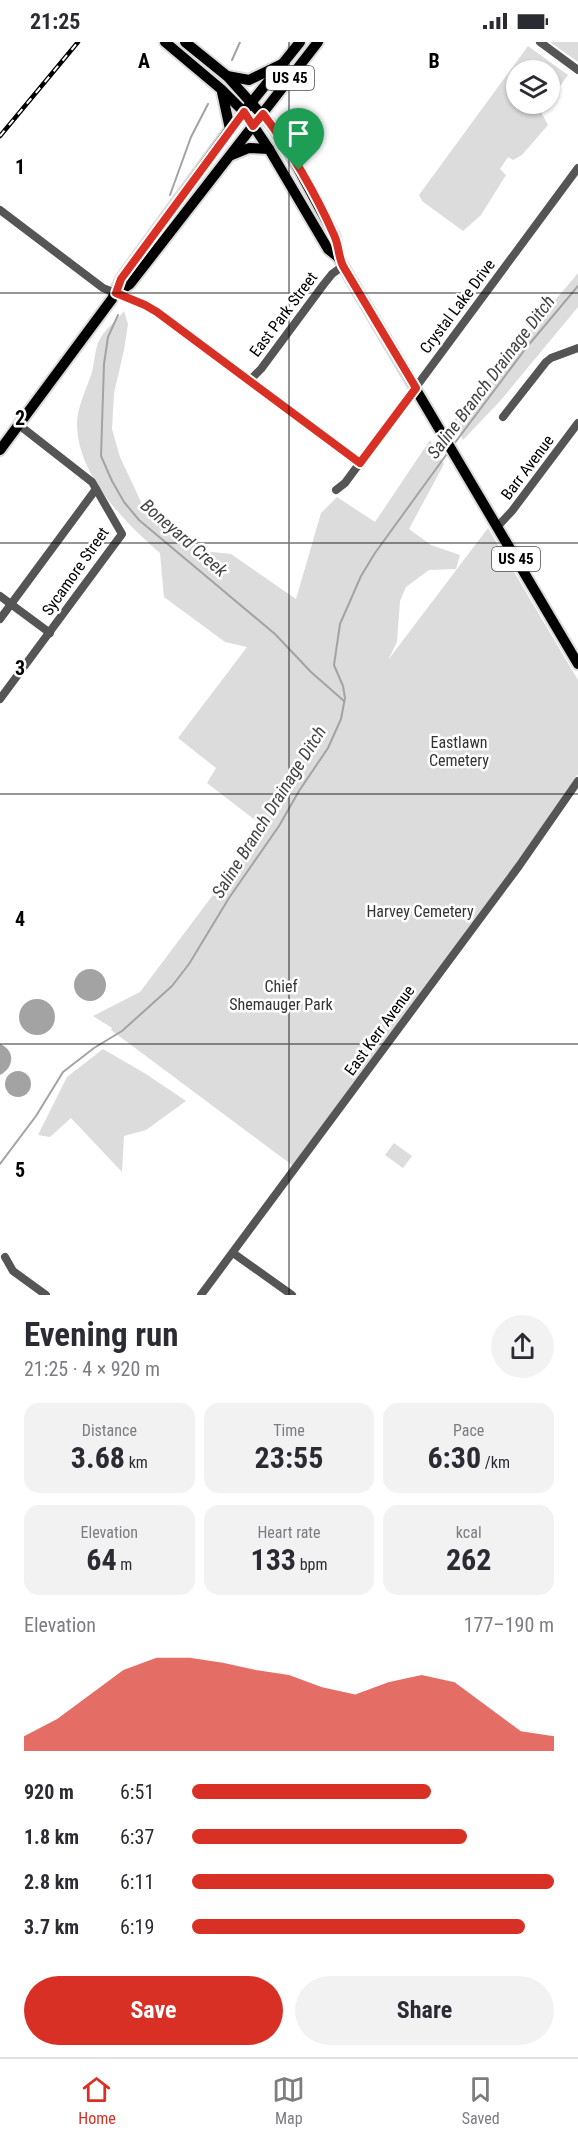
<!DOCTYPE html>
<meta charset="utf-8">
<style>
:root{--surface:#fff;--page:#f2f2f3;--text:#2b2b33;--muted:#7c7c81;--line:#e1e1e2;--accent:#d93025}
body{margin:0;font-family:"Roboto Condensed",sans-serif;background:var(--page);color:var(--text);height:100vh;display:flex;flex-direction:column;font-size:22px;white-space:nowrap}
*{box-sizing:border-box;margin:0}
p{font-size:20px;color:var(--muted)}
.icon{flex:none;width:33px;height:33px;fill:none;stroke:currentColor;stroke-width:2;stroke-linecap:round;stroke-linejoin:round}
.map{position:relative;height:1253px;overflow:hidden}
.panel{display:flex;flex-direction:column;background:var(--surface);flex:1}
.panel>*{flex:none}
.buttons{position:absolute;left:506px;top:18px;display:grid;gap:12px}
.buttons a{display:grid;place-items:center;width:54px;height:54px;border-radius:50%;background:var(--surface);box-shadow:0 2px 4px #0004;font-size:30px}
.pin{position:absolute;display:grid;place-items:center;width:51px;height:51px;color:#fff;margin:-62px -26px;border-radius:50% 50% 50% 0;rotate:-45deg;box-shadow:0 0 6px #0007}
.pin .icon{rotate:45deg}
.round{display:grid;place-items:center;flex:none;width:63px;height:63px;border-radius:32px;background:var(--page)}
.head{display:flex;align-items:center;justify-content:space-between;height:102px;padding:0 24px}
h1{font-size:33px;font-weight:700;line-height:45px}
.metrics{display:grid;grid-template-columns:repeat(3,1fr);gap:9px;height:102px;padding:6px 24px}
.metrics div{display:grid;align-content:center;border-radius:15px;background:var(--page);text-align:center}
.metrics b{font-size:30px;font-weight:700}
.metrics small{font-size:16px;font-weight:400}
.metrics p{font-size:16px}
.chart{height:168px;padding:12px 24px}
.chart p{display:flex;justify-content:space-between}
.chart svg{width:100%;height:108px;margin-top:6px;fill:var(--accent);opacity:.7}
.action{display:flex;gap:12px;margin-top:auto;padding:12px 24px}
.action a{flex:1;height:69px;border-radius:36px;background:var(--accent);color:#fff;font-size:24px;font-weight:700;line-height:69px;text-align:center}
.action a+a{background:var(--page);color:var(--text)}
ul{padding:0 24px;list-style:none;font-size:20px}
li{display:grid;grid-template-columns:96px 72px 1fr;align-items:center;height:45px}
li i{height:15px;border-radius:8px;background:var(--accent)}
.status{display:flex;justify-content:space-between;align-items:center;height:42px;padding:0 30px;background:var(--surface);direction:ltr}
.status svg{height:16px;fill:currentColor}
.menu{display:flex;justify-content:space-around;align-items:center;height:84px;border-top:2px solid var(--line);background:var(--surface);font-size:16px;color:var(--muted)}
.menu a{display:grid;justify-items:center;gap:3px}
.menu .active{color:var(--accent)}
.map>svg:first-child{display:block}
</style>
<div class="status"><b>21:25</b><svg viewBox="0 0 49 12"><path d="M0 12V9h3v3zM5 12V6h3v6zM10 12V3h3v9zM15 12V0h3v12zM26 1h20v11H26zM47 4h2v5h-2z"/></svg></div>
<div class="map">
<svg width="578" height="1253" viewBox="0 0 578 1253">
<rect width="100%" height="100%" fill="#fff"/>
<g fill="#dcdcdc">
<polygon points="550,0 578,0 578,20"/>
<polygon points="528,4 568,33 549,59 549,28 516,28 516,62 547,62 541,70 548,83 522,113 513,118 508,115 500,127 506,133 481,173 463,189 422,159 419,153"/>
<polygon points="578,231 578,265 501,358 463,398 454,378"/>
<path d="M 124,269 L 128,282 L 124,308 L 114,351 L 112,387 L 120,415 L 143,464 L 203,509 L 231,512 L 296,557 L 321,471 L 337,455 L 375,480 L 430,398 L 444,422 L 409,487 L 431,503 L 460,513 L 456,527 L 429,528 L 406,545 L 400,559 L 397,600 L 388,618 L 488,486 L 578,638 L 578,732 L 538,791 L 296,1126 L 111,988 L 112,986 L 93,974 L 140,950 L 264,785 L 207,741 L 216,726 L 178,696 L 247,605 L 225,600 L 164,555 L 160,511 C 124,480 77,432 77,382 C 77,366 86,348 91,333 C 95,322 94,307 100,297 C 105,287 117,278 124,269 Z"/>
<polygon points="103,1007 146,1032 186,1059 146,1088 124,1094 122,1130 71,1076 50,1095 38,1093 67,1035"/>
<polygon points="394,1101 412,1114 403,1126 385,1113"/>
</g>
<g fill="#a3a3a3">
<circle cx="90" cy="943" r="16"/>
<circle cx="37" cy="975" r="18"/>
<path d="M 0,1002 C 15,1008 15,1025 0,1033 Z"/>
<circle cx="18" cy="1042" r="13"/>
</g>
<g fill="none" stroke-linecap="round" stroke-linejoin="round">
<g stroke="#a3a3a3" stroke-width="2">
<polyline points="232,18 240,0"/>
<polyline points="170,153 191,95 208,62"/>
<polyline points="118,273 108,295 104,322 101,414 112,439 124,460 139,478 275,592 311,630 344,659"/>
<polyline points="454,402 526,306 578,244"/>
<polyline points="0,1122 36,1074 63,1030 94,1006 122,989 172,944 189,922 229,856 279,784 299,749 328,706 341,677 345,656 343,644 334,623 340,582 361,534 375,511 449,409"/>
</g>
<g stroke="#dbdbdb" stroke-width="14">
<g id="major">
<polyline points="165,0 221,47 244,70 269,107 328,207 338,215"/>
<polyline points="185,0 227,34 272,84 286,104 335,195 338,215 343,224 578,622"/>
<polyline points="227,34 249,38 282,22"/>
<polyline points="222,50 230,87"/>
<polyline points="232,113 249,106 269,107"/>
<polyline points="116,251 130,242 318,0"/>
<polyline points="0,408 112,257 121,237 230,87 300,0"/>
</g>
</g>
<g stroke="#555" stroke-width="8">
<polyline points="540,0 578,28"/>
<polyline points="0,168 103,246 145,263 157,270 360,421"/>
<polyline points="249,339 261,327 324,242 332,232 343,224"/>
<polyline points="503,375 546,320 551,316 578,306"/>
<polyline points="336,448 345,441 578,126"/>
<polyline points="497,485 512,469 578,381"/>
<polyline points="0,554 50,591"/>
<polyline points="0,577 96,447"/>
<polyline points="0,657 122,492 92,440 19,383"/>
<polyline points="233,1211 292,1253"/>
<polyline points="5,1215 13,1229 46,1253"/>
<polyline points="201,1253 519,824 578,739"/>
</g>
<use href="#major" stroke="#000" stroke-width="10"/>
<g stroke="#000" stroke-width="4.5">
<polyline id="rail" points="0,94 78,0"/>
</g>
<use href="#rail" stroke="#fff" stroke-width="2" stroke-dasharray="7" stroke-linecap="butt"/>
</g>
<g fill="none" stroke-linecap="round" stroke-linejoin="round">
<g stroke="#fff" stroke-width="12">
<path id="route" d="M 244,70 L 253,84 L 263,72 C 289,105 317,154 334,193 C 339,203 338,214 343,224 L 416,346 L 360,421 L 157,270 L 145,263 L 116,251 L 121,237 Z"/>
</g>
<use href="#route" stroke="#d93025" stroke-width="8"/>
</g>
<path fill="none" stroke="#000" stroke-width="1.5" stroke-opacity="0.55" d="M 289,0 L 289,1253M 0,251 L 578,251M 0,501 L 578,501M 0,752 L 578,752M 0,1002 L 578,1002"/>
<g text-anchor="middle" stroke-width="5" stroke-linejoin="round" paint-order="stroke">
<g fill="#fff" stroke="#4c4c4c" stroke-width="1.5">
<rect x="266" y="24" width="48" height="24" rx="4.5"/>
<rect x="492" y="505" width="48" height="24" rx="4.5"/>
</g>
<g font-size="15" font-weight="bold" fill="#000">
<text x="290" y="41">US 45</text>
<text x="516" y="522">US 45</text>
</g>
<g font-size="16" fill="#000" stroke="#fff">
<text transform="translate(457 264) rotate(-53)" y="6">Crystal Lake Drive</text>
<text transform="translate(283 272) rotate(-53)" y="6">East Park Street</text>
<text transform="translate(527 425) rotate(-53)" y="6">Barr Avenue</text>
<text transform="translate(75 529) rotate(-55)" y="6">Sycamore Street</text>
<text transform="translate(379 988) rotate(-54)" y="6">East Kerr Avenue</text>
</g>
<g font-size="16" fill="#333" stroke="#fff">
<text x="459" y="706">Eastlawn<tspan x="459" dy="18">Cemetery</tspan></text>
<text x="420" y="875">Harvey Cemetery</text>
<text x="281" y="950">Chief<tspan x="281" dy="18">Shemauger Park</tspan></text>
</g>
<g font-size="18" font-style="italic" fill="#444" stroke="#fff">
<text transform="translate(491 335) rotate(-53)" y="6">Saline Branch Drainage Ditch</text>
<text transform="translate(184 496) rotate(41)" y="6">Boneyard Creek</text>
<text transform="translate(269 770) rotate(-58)" y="6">Saline Branch Drainage Ditch</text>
</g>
</g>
<g font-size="20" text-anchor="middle" font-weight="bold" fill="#000" stroke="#fff" stroke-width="5" stroke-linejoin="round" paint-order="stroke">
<text x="144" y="26">A</text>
<text x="434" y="26">B</text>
<text x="20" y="132">1</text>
<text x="20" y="383">2</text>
<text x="20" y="633">3</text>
<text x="20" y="884">4</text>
<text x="20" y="1135">5</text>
</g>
</svg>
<div class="buttons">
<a><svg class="icon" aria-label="layers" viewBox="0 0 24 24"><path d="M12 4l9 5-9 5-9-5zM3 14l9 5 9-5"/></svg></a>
</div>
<div class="pin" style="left:299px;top:128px;background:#1e9e55"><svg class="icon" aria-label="arrive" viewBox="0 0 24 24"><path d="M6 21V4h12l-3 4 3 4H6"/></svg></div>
</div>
<section class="panel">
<div class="head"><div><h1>Evening run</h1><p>21:25 · 4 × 920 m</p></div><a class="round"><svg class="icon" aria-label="share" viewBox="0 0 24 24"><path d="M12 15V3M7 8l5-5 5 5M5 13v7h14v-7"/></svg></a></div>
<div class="metrics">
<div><p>Distance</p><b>3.68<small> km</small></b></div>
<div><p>Time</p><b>23:55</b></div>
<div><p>Pace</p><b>6:30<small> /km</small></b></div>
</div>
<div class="metrics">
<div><p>Elevation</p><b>64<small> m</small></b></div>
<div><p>Heart rate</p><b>133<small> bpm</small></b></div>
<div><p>kcal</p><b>262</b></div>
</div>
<div class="chart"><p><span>Elevation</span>177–190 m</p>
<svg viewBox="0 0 160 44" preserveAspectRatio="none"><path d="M0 44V38L10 31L20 21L30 11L40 6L50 6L60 8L70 11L80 13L90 18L100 21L110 16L120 13L130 16L140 26L150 36L160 38V44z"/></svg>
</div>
<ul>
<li><b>920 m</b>6:51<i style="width:66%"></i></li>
<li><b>1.8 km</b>6:37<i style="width:76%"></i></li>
<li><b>2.8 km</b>6:11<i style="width:100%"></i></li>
<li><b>3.7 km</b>6:19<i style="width:92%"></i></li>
</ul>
<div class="action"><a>Save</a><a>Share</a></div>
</section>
<nav class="menu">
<a class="active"><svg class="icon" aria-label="home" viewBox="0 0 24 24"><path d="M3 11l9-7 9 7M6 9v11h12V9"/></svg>Home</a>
<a><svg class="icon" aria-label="map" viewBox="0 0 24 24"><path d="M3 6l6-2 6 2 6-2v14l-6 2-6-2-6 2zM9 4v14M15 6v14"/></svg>Map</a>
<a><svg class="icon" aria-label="saved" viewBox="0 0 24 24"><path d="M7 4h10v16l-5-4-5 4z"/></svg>Saved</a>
</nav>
